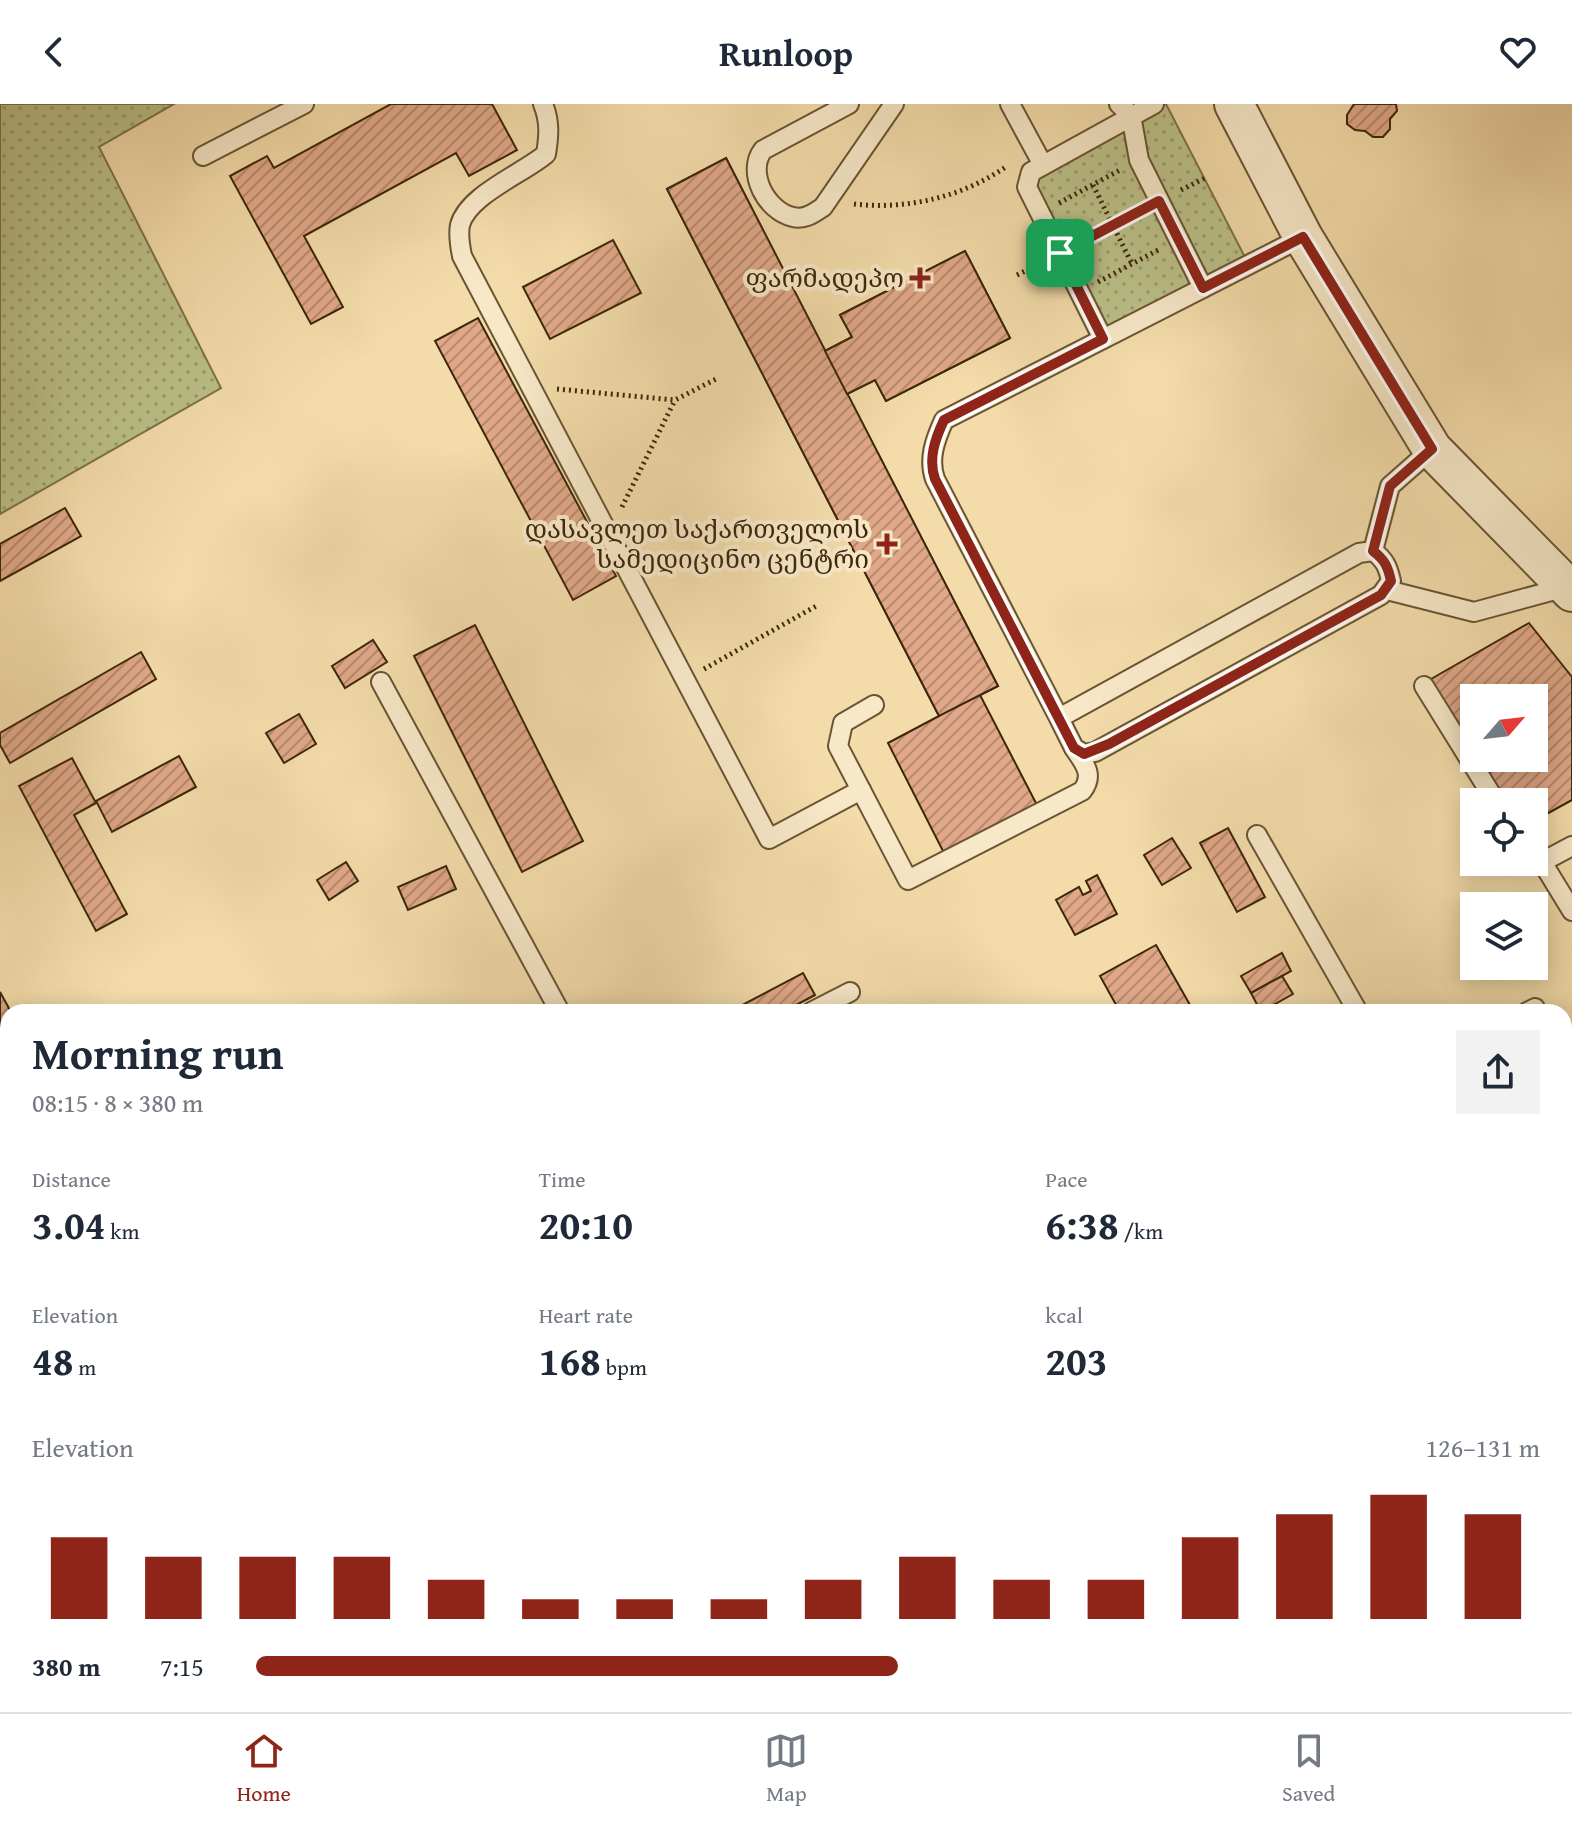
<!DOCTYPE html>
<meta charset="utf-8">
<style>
:root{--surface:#fff;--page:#f2f2f3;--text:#1f2937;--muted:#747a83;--line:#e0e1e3;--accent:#8f2418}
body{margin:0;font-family:"Gentium Book Plus","Noto Serif Georgian",serif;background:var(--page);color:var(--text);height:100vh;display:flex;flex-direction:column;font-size:30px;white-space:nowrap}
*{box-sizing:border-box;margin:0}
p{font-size:26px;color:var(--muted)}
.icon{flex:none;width:44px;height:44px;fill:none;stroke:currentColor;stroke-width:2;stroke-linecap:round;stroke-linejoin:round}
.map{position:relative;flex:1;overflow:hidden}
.panel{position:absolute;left:0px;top:900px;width:1572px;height:708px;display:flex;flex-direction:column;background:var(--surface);border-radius:24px 24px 0 0;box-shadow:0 4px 20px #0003}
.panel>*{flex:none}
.needle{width:52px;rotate:62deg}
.controls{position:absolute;left:1460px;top:580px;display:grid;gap:16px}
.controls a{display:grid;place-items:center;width:88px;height:88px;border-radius:0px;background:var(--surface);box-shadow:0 4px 20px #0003;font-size:40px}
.pin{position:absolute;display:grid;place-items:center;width:68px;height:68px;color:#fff;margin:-34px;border-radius:16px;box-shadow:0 4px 12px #0006}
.round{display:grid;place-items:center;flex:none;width:84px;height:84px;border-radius:0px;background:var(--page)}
.head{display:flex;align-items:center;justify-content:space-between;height:136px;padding:0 32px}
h1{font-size:44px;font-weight:800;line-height:60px}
.figures{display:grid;grid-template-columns:repeat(3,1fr);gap:12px;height:136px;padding:8px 32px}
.figures div{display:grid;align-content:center}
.figures b{font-size:40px;font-weight:800}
.figures small{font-size:22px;font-weight:400}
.figures p{font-size:22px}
.chart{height:224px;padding:16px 32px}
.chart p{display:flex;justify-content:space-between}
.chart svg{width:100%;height:144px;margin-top:8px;stroke:var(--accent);stroke-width:6}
ul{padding:0 32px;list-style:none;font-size:26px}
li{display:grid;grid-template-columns:128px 96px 1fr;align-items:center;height:60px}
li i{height:20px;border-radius:10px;background:var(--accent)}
header{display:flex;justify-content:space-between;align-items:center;height:104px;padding:0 32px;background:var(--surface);font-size:36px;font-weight:800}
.dock{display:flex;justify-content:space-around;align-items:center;height:112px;border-top:2px solid var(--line);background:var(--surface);font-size:22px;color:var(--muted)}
.dock a{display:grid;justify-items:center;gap:4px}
.dock .current{color:var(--accent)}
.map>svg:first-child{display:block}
</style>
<header><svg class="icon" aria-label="back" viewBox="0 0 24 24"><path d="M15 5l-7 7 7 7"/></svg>Runloop<svg class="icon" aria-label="heart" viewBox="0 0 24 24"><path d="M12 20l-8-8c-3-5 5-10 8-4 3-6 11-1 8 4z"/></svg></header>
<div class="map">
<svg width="1572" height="1608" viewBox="0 0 1572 1608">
<defs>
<pattern id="grass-dots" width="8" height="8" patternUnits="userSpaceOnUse" patternTransform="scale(2)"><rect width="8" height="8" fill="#bbc088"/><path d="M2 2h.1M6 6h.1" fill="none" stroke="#999c6d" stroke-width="1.8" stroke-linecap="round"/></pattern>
<pattern id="building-hatch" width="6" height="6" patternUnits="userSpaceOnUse" patternTransform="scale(2)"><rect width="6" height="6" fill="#e0a888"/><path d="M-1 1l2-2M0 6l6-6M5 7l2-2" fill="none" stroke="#b7896d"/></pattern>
</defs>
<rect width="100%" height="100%" fill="#f3dcaa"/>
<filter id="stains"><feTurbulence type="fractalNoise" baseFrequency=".0025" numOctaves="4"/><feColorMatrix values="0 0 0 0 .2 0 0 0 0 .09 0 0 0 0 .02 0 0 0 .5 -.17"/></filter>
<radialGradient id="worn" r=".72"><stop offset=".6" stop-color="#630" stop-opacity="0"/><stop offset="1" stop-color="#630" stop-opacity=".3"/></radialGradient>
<g fill="url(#grass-dots)" stroke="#7c734a" stroke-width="2">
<polygon points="0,0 174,0 99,43 221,284 0,410"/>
<polygon points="1154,0 1166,0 1249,161 1103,235 1027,83 1031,68"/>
</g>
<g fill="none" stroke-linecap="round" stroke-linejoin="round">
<g stroke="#768068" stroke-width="9">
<polyline points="0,1493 8,1494"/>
<polyline points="657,1600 687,1608"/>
</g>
</g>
<g fill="url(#building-hatch)" stroke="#3d260b" stroke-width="2">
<polygon points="391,0 492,0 517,46 469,72 456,49 304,132 343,203 311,220 230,72 267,52 274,64"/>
<polygon points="1354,0 1396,0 1397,7 1390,15 1390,25 1383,33 1373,33 1365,27 1355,26 1347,20 1347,11"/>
<polygon points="726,54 825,247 852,233 840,211 965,147 1010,234 886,297 875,276 847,290 998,582 980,591 1037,701 944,749 888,639 939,612 667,85"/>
<polygon points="726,54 998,582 939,612 667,85"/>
<polygon points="613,136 641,189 550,235 523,183"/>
<polygon points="965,147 1010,234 886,297 875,276 847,290 825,247 852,233 840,211"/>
<polygon points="478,214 616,472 573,496 435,237"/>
<polygon points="65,404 81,432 0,477 0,440"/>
<polygon points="1529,519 1572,573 1572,696 1534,717 1534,698 1504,698 1478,654 1534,654 1534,594 1474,594 1474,648 1431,575"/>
<polygon points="475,521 583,737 522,768 414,552"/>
<polygon points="373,536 387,558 345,584 332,562"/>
<polygon points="141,548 156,575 10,659 0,641 0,629"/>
<polygon points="299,610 316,640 284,659 266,629"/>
<polygon points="179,652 196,683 112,728 96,697"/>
<polygon points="72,654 96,699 74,711 127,810 96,827 19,682"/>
<polygon points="1228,724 1265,793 1237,808 1200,739"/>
<polygon points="1172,734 1191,764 1162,781 1144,751"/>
<polygon points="346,758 358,777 329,796 317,776"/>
<polygon points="446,762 456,785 408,806 398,783"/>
<polygon points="1097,771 1117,810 1075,831 1056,796 1079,783 1083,791 1091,787 1086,777"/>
<polygon points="1156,841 1194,908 1120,908 1100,872"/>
<polygon points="1282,849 1291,867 1251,889 1241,872"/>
<polygon points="803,869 815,891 783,908 729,908"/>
<polygon points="1282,872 1293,890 1261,908 1251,889"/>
<polygon points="0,888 11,908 8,908 8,930 2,934 8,945 8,1104 0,1109"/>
<polygon points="293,1600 368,1600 372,1608 297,1608"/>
<polygon points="293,1600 368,1600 372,1608 297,1608"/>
<polygon points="509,1600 605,1600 613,1603 612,1608 532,1608"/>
<polygon points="1114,1600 1178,1600 1182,1608 1119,1608"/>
</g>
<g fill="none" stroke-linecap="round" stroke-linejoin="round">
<g stroke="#6a5433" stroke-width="22">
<g id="lane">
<path d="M 543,0 C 550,17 549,32 546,50 C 522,70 468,91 460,121 C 458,131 460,142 462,152 L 769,735 L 861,686"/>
<path d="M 849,0 L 763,46 C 746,68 766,107 793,113 C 805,116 814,109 823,103 L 894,0"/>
<polyline points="1010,0 1043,61"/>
<polyline points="1119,0 1131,11 1139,56 1203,184"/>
<polyline points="203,52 304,0"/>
<polyline points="1103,235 1027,83 1031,68 1154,0"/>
<polyline points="1373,447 1390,382 1432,345"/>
<polyline points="1387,486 1474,508 1570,482"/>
<polyline points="381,578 560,908"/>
<polyline points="1424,582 1496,698"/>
<path d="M 874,601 L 843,619 L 838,642 L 908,776 L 1082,687 C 1095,671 1084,659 1074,644"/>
<path d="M 1059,614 L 1074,644 L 1084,650 L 1095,648 L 1381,491 L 1391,477 C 1388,463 1385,456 1373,447 L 1359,449 L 1059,614 L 935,375 C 928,355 935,336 944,316 L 1303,133"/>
<polyline points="1257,731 1358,908"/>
<polyline points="1534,751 1542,758 1572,742"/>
<polyline points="1542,758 1572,807"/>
<polyline points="811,908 850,888"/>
<polyline points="1527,908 1535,904"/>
<polyline points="1564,1261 1572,1256"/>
<polyline points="1564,1308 1572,1323"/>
<polyline points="1214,1600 1218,1608"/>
<polyline points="1443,1600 1448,1608"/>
<polyline points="445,1608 445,1606 452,1608"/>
<polyline points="1332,1608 1346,1600"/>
</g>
</g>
<g stroke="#6a5433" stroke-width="42">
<g id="street">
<polyline points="1234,0 1303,133 1432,345 1572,488"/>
<polyline points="837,1600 864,1608"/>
</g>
</g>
<g stroke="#3d260b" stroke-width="5" stroke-dasharray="2 4" stroke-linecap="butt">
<polyline points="1093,81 1132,160"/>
<polyline points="1181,86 1205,74"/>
<polyline points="1059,99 1120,66"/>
<path d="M 854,100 C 907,106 963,93 1007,62"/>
<polyline points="1078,140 1140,107"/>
<polyline points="1017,171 1041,159"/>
<polyline points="1098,178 1160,145"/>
<polyline points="557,285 675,296 716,275"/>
<polyline points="622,403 675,296"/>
<polyline points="704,565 818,501"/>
<polyline points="0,1118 8,1114"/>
<polyline points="410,1600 413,1608"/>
</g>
<use href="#lane" stroke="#f7e8c8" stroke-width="18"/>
<use href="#street" stroke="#f7e8c8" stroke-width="38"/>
</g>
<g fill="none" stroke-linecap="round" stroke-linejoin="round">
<g stroke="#fff" stroke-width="16">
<path id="route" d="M 1159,97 L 1203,184 L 1303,133 L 1432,345 L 1390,382 L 1373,447 C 1385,456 1388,463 1391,477 L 1381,491 L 1109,640 L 1084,650 L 1074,644 L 935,375 C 928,355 935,335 944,316 L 1103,235 L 1060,149 Z"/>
</g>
<use href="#route" stroke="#8f2418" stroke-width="10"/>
</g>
<g fill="#8f2418" stroke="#f7e8c8" stroke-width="3">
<path d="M916 162h8v8h8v8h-8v8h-8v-8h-8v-8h8z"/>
<path d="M883 428h8v8h8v8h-8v8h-8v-8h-8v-8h8z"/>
</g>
<g text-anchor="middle" stroke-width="8" stroke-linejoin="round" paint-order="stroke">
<g font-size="26" fill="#3d260b" stroke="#f7e8c8" text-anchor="end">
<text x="904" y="183">ფარმადეპო</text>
<text x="869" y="434">დასავლეთ საქართველოს<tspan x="869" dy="30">სამედიცინო ცენტრი</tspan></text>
</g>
</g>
<rect width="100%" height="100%" filter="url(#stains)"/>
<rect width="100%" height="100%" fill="url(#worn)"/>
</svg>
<div class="controls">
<a><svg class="needle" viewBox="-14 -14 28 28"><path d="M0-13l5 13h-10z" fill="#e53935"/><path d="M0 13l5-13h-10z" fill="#747a83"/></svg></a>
<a><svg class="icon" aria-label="locate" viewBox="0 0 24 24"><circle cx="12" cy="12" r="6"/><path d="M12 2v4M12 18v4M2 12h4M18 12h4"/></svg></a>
<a><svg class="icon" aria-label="layers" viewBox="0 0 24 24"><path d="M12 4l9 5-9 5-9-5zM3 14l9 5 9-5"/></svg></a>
</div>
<div class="pin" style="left:1060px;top:149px;background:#1e9e55"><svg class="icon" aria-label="arrive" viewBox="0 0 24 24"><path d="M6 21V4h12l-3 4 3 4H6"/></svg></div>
<section class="panel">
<div class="head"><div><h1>Morning run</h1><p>08:15 · 8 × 380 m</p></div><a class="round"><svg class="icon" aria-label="share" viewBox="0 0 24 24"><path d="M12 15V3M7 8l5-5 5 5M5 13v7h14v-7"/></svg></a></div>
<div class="figures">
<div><p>Distance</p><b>3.04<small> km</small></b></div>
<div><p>Time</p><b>20:10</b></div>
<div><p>Pace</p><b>6:38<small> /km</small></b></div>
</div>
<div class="figures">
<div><p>Elevation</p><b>48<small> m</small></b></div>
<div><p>Heart rate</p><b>168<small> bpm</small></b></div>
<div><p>kcal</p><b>203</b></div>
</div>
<div class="chart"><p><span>Elevation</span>126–131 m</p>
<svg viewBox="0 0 160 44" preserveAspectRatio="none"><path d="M5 44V19M15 44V25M25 44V25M35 44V25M45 44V32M55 44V38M65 44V38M75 44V38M85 44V32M95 44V25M105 44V32M115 44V32M125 44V19M135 44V12M145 44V6M155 44V12"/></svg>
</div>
<ul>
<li><b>380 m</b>7:15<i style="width:50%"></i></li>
</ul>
</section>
</div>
<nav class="dock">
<a class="current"><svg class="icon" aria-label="home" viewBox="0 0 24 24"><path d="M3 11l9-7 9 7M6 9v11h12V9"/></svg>Home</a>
<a><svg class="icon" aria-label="map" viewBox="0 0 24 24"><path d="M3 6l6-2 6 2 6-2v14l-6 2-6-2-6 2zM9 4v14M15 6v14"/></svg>Map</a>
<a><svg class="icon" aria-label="saved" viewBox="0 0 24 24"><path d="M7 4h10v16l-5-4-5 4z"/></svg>Saved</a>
</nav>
